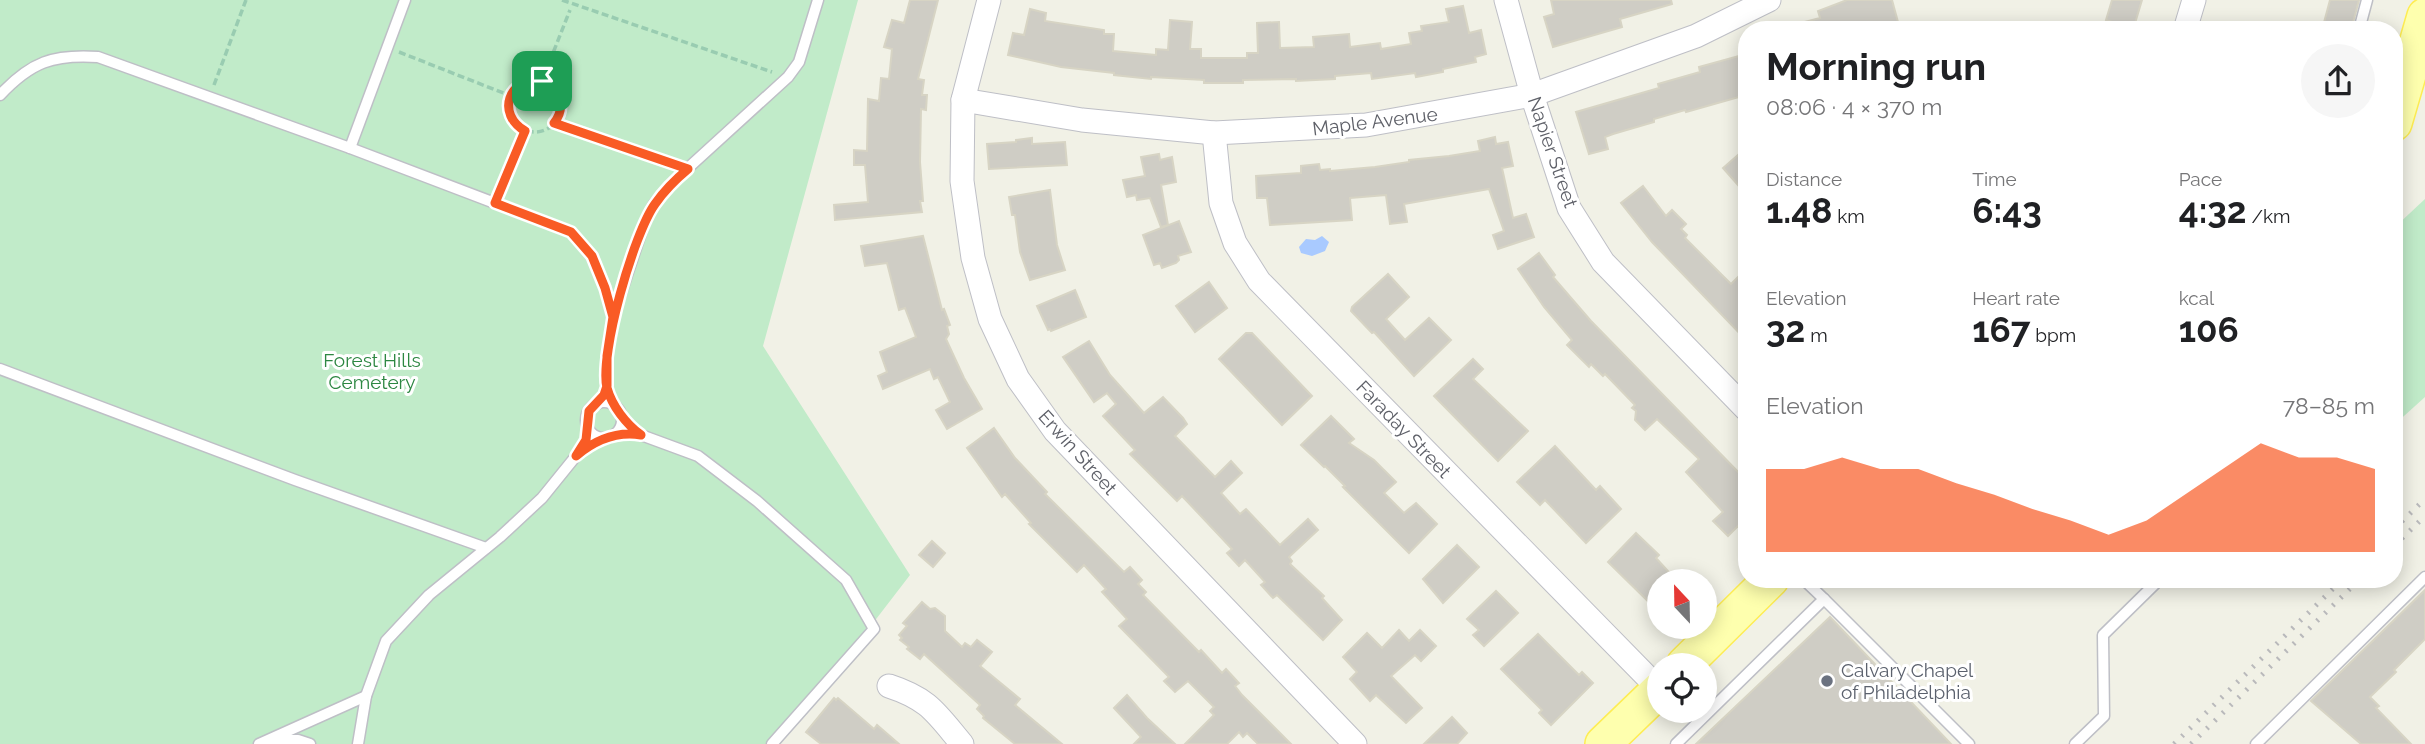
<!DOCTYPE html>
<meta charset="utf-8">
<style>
:root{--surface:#fff;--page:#f6f6f6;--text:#202124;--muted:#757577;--accent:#f95b25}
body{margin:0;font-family:Raleway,sans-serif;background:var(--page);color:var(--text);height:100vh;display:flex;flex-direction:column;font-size:26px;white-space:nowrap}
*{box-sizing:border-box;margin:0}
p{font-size:23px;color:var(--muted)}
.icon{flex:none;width:38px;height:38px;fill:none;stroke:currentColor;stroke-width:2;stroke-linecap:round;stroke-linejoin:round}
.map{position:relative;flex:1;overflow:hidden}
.details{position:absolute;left:1738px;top:21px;width:665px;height:567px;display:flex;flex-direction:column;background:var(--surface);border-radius:28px;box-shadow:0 4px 18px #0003}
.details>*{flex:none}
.needle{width:46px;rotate:338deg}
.tools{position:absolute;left:1647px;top:569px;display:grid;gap:14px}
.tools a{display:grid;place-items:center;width:70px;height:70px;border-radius:50%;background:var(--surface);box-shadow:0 4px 18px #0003;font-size:35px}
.pin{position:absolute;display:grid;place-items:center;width:60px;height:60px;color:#fff;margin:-30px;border-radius:14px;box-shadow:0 4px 10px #0006}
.round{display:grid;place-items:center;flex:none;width:74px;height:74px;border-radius:37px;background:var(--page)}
.head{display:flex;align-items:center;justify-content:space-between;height:119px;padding:0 28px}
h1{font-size:38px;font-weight:700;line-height:52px}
.figures{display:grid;grid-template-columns:repeat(3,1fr);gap:10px;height:119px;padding:7px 28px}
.figures div{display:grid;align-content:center}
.figures b{font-size:35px;font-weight:700}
.figures small{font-size:19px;font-weight:400}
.figures p{font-size:19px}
.chart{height:196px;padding:14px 28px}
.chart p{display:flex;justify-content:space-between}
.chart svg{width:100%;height:126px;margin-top:7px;fill:var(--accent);opacity:.7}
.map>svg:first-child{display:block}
</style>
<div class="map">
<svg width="2425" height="744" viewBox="0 0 2425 744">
<rect width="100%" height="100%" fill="#f1f1e6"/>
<g fill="#c1ebc9">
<polygon points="0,0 858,0 763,346 910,575 780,744 0,744"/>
<polygon points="2425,199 2425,397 2394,425 2394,228"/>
</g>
<polygon fill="#a9caff" points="1322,236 1329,242 1325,251 1312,256 1301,253 1299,247 1306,239 1315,240"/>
<g fill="#cfcdc5" stroke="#d7d4c4" stroke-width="2">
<polygon points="910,0 938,0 918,79 924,80 922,95 927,95 926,110 921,109 920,162 923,201 920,201 922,212 835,220 834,205 868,202 865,165 854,165 854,150 867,151 868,99 879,101 881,78 889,79 892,49 884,47 892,20 904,23"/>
<polygon points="1551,0 1671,0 1672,4 1620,19 1622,27 1553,47 1544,17 1554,14"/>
<polygon points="1847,0 1892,0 1898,22 1870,30 1794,30 1793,25 1820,18 1818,11"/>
<polygon points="2112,0 2142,0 2133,30 2110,30 2112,22 2106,20"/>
<polygon points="2330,0 2359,0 2351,30 2322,30"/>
<polygon points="1463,6 1469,33 1481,30 1486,54 1475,57 1476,62 1443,69 1443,72 1416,77 1415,73 1372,79 1371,73 1335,76 1335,79 1296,81 1296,79 1243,80 1243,83 1204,83 1204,80 1151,77 1151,79 1114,75 1114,73 1061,67 1008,55 1013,33 1024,35 1030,9 1046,13 1045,21 1104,30 1104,34 1114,34 1113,51 1156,55 1156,49 1168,50 1170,20 1192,22 1190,49 1201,49 1201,58 1247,58 1247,53 1258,53 1257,23 1279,22 1280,48 1314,47 1313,37 1349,34 1350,47 1380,43 1381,49 1411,44 1409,33 1422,31 1421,26 1449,22 1446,9"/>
<polygon points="1746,54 1746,95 1686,112 1685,110 1654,119 1654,122 1613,134 1605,137 1608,149 1589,154 1576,112 1659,88 1658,84 1700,72 1699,67"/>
<polygon points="1495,137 1496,144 1508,142 1513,166 1502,168 1513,218 1526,214 1534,237 1498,249 1493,235 1504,231 1489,189 1404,204 1407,222 1390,224 1386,195 1350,198 1352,220 1270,225 1267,198 1257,198 1256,176 1301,173 1301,166 1319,164 1320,170 1330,169 1330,171 1375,167 1409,162 1409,160 1449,156 1480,151 1478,141"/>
<polygon points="1032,138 1032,144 1065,142 1067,165 989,169 987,144 1016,142 1016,140"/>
<polygon points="1746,148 1746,194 1723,168"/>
<polygon points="1159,154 1160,160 1172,157 1176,182 1161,185 1168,225 1161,227 1150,198 1137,200 1136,195 1127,197 1123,180 1145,176 1141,157"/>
<polygon points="1643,186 1666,216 1672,210 1686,224 1681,229 1687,235 1685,238 1731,284 1740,275 1746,283 1746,340 1652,242 1621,203"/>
<polygon points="1050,190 1057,245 1065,270 1030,280 1020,252 1015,215 1012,215 1009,197"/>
<polygon points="1179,221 1191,252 1178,256 1179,260 1176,263 1162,268 1160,263 1154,265 1143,235"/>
<polygon points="923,236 942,310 944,309 950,325 947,326 949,334 946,339 964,378 982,409 947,429 936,410 950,402 938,377 934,379 930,369 883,389 878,376 887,372 880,352 916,337 905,308 899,310 887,263 865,266 861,246"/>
<polygon points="1539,253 1555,275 1553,277 1591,321 1746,480 1746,535 1738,526 1728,536 1713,521 1723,512 1686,472 1699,459 1657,419 1645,430 1635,420 1636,411 1632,408 1635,405 1605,374 1603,376 1591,364 1589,367 1567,345 1572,340 1544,307 1518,269"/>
<polygon points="1388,274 1409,297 1386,319 1405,340 1429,318 1451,340 1414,376 1374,332 1372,333 1351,311 1352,307"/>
<polygon points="1209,282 1227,308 1195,332 1176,306"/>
<polygon points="1075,290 1086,317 1051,331 1050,329 1048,330 1037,306"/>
<polygon points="1246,333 1252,333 1312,396 1282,425 1219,359"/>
<polygon points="1089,341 1110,375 1144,413 1163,397 1183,418 1187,424 1175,436 1215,477 1231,461 1242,473 1221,493 1240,514 1246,509 1280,545 1308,519 1318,530 1289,557 1292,561 1290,564 1324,596 1322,598 1342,620 1323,640 1277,595 1273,598 1261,585 1265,582 1245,560 1239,566 1227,553 1232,549 1182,496 1177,501 1130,454 1135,450 1103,416 1116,404 1107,393 1094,402 1063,357"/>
<polygon points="1473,359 1483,369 1473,379 1528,431 1498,461 1434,396"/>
<polygon points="1331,416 1354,439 1349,443 1374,460 1396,482 1384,493 1404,513 1416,503 1437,524 1409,553 1343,487 1345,486 1325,466 1324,467 1301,445"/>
<polygon points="994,428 1015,458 1047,492 1045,494 1124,572 1130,567 1142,580 1138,584 1146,592 1143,595 1199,652 1201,650 1222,673 1226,669 1239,683 1235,686 1242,695 1291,744 1258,744 1247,733 1243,737 1239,732 1227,744 1185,744 1214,715 1210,711 1214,707 1188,681 1175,692 1164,681 1169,677 1119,626 1127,619 1102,592 1106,589 1084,565 1077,572 1029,524 1031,523 1005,494 1002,497 967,448"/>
<polygon points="1555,446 1596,490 1600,486 1621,509 1586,543 1545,500 1540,505 1517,482"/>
<polygon points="1636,533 1659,555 1656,558 1677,581 1659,581 1659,612 1608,562"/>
<polygon points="932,541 945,553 933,567 919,555"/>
<polygon points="1457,545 1479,567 1443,603 1423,579"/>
<polygon points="2425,590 2425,639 2394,670 2396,672 2370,697 2379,706 2376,708 2411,744 2361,744 2311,701"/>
<polygon points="1496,591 1518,613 1484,646 1473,635 1479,630 1467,619"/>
<polygon points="922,602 930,609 935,608 945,616 945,631 962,647 965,643 971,647 977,640 992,652 980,666 1020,699 1015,705 1062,744 1015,744 983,718 984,716 977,709 980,705 924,654 920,659 907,649 909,647 900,640 902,638 899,635 907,626 903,623"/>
<polygon points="1830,617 1951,744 1696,744"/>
<polygon points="1399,630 1409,641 1420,630 1436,646 1421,661 1415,655 1391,676 1422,708 1406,723 1376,695 1370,701 1350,679 1357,672 1343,657 1367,633 1382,648"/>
<polygon points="1538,634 1579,675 1582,672 1593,683 1551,725 1539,713 1542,710 1501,669"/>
<polygon points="1127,695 1147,718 1175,744 1134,744 1141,737 1114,708"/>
<polygon points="834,698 836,700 838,698 874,729 877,725 899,744 821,744 806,732"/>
<polygon points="1452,717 1467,733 1457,744 1424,744"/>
</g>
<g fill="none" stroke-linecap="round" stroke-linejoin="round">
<g stroke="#bebfc6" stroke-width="13">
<g id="lane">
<polyline points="2359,30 2367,0"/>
<path d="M 0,95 C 31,62 53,54 98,57 L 350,148 L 571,232 L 591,255 L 605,288 L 613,317 L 607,356 L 607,386 L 604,395 L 597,404"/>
<polyline points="350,148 405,0"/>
<polyline points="613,317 644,224 654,204 676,179 788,77 799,62 818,0"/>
<polyline points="0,369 295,480 486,548"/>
<circle cx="604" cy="420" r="18"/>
<polyline points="615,434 626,433 641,435 698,456 757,501 846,580 874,629 772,744"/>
<polyline points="1824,599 1969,744"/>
<polyline points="273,740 298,740 310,744"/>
<polyline points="259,744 366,696"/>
<polyline points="358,744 366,696 386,641 429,595 500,537 542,498 576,456 586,440 588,429"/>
<polyline points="1676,744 1824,599 1803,579"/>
<polyline points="2075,744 2104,716 2103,635 2160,579"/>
<polyline points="2256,744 2425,577"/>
</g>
</g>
<g stroke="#bebfc6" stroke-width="25">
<g id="street">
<polyline points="989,0 963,100 962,181 973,258 990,319 1018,379 1055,431 1355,744"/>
<polyline points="1506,0 1532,95 1569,208 1603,262 1746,409"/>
<polyline points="2185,30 2194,0"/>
<polyline points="963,100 1082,120 1214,133 1366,125 1532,95 1696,36 1769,0"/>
<polyline points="1214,133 1221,203 1235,243 1259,281 1659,689"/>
<path d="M 889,686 C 929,699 936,713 962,744"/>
</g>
</g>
<g stroke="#feed53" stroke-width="38">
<g id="primary">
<polyline points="2394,123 2425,16"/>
<polyline points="1684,665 1771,579"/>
<polyline points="1603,744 1659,690"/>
</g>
</g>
<g stroke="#99ccb1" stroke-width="3.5" stroke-dasharray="7 3.5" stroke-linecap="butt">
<polyline points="562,0 772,72"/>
<polyline points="399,52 511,96"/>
<circle cx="535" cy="106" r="26"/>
<polyline points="542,81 570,10"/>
<polyline points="214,85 246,0"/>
<polyline points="554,123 672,163"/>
<polyline points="500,191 525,131"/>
</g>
<use href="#lane" stroke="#fff" stroke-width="10"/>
<use href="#street" stroke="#fff" stroke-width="23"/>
<use href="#primary" stroke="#feffae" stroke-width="35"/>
<g stroke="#b9b9bb" stroke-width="5" stroke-dasharray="2 9" stroke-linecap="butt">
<polyline points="2394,529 2425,499"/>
<polyline points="2394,546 2425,516"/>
<polyline points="2174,744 2343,579"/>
<polyline points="2191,744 2360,579"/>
</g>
</g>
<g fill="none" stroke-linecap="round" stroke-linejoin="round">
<g stroke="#fff" stroke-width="14">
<path id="route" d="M 542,81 C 508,77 496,114 525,131 L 495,203 L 571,232 L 592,256 L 605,288 L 613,317 L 607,356 L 607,386 L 604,395 L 589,411 L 586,440 L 576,456 C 595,440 616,431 641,435 C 626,424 612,406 607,388 C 599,354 634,233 655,204 C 664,191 676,179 688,169 L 554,123 C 567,107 559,89 542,81"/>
</g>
<use href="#route" stroke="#f95b25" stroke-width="9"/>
</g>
<circle fill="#6b7280" stroke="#fff" stroke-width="2.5" cx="1827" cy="681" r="7"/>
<g text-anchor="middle" stroke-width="6" stroke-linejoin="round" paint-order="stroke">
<g font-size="19" fill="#5e6068" stroke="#fff">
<text transform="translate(1375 121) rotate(-7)" y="7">Maple Avenue</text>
<text transform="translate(1553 152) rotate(71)" y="7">Napier Street</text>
<text transform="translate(1404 429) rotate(46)" y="7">Faraday Street</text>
<text transform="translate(1078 452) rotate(48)" y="7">Erwin Street</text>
</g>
<g font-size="19" fill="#2d8742" stroke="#fff">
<text x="372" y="367">Forest Hills<tspan x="372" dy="22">Cemetery</tspan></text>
</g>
<g font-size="19" fill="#5b616d" stroke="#fff" text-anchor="start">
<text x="1841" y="677">Calvary Chapel<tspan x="1841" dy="22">of Philadelphia</tspan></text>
</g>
</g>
</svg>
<div class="tools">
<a><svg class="needle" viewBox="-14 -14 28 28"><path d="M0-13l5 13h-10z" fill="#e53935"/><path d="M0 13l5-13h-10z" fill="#757577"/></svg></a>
<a><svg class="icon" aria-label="locate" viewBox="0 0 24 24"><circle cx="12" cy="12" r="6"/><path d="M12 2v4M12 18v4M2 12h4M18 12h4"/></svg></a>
</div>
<div class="pin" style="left:542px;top:81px;background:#1e9e55"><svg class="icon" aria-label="arrive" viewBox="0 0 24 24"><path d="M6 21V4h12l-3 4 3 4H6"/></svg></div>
<section class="details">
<div class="head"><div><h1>Morning run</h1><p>08:06 · 4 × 370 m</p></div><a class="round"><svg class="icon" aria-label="share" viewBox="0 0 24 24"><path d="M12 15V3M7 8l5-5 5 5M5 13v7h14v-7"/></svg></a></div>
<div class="figures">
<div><p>Distance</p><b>1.48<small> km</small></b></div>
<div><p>Time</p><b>6:43</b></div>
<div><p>Pace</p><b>4:32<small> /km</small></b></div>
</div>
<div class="figures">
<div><p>Elevation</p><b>32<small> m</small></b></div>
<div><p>Heart rate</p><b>167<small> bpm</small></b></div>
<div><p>kcal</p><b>106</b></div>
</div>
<div class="chart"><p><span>Elevation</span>78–85 m</p>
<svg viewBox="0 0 160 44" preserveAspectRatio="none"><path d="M0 44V15L10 15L20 11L30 15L40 15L50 20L60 24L70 29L80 33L90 38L100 33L110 24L120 15L130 6L140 11L150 11L160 15V44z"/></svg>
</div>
</section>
</div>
